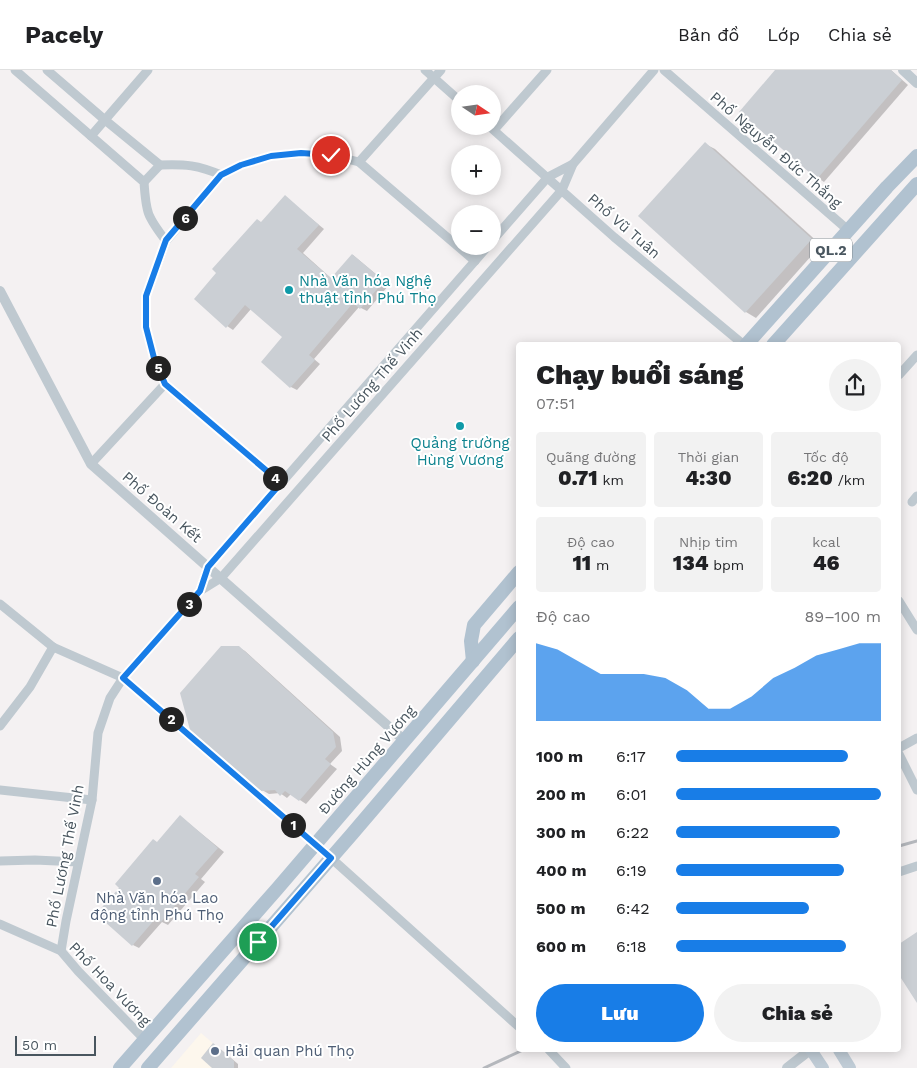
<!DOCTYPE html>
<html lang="vi">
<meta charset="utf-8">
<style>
:root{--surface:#fff;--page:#f2f2f2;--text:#202124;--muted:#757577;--line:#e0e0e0;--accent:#187de7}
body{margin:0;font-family:"Work Sans",sans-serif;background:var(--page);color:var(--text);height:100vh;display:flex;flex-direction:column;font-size:19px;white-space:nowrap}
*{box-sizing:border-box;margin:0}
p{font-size:16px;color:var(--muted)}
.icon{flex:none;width:28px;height:28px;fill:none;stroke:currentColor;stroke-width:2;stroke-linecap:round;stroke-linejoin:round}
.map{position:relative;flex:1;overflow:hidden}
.drawer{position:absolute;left:516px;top:272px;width:385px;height:710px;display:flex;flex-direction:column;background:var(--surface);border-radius:5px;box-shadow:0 2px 12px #0003}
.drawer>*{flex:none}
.needle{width:32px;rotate:103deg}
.controls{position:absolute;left:451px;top:15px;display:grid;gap:10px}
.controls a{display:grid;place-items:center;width:50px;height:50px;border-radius:50%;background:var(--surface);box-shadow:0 2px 12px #0003;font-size:25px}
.scale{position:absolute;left:15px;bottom:12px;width:81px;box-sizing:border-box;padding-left:5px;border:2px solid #49565f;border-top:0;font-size:14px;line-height:18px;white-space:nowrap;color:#49565f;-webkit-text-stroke:4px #fff;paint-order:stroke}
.pin{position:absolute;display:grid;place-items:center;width:42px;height:42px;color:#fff;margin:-21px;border:2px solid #fff;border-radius:50%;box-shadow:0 1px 5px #0007}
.km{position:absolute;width:25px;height:25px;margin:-12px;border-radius:50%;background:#222;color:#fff;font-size:14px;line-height:25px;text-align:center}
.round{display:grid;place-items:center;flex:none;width:52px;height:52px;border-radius:26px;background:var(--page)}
.overview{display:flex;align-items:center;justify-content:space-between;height:85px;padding:0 20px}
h1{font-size:28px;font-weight:800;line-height:38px}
.stats{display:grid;grid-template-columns:repeat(3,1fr);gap:8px;height:85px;padding:5px 20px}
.stats div{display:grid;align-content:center;border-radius:5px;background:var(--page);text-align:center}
.stats b{font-size:21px;font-weight:800}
.stats small{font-size:14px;font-weight:400}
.stats p{font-size:14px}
.chart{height:140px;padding:10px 20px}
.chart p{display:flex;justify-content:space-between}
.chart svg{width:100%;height:90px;margin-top:5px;fill:var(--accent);opacity:.7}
.action{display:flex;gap:10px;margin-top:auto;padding:10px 20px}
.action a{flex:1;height:58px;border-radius:30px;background:var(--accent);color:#fff;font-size:20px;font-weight:800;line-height:58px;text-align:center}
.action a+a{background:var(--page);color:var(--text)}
ul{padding:0 20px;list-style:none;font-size:16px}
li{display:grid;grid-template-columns:80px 60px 1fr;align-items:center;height:38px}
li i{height:12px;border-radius:6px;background:var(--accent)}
header{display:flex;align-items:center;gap:30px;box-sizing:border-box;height:70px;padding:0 25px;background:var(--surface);border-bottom:1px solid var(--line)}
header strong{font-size:24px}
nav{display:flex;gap:28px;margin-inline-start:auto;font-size:18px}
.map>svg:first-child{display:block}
</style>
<header>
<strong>Pacely</strong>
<nav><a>Bản đồ</a><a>Lớp</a><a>Chia sẻ</a></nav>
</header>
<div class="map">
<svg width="917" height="998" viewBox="0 0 917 998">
<rect width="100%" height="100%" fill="#f4f1f2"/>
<polygon fill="#fdf7ed" points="201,963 234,991 234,998 171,998"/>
<g fill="#0003">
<polygon points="776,0 891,0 908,15 824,112 818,108 741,41"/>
<polygon points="705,74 715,79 821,175 756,248 746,242"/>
<polygon points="285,127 324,159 303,183 332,209 353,185 389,215 367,241 359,237 314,289 320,294 297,320 291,317 283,267 251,239 233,260 227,256 262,153"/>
<polygon points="238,577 245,581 340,667 342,681 330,694 337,699 306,734 291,724 287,728 280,723 269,724 262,720"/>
<polygon points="181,747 224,782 201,809 205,812 168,855 162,852 139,878 133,875 158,773"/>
<polygon points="218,977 238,994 238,998 214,998"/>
</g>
<g fill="#cbcfd4">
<polygon points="775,0 891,0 902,10 817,109 739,42"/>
<polygon points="705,72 812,169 745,243 638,146"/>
<polygon points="285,125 319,155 297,179 331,208 352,184 384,211 360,239 353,233 309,285 315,290 290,318 261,292 282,267 245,235 226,258 194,229 216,203 212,199 257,149 261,152"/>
<polygon points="221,576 239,576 333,662 336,677 325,689 331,694 299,731 285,721 280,726 275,720 261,721 190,660 180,623"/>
<polygon points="180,745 218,778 195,804 199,807 161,852 156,848 132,876 96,844 119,818 115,814 153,769 157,772"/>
<polygon points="917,862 917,933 899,905 899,874"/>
<polygon points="213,973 234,991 234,998 212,998 201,988"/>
</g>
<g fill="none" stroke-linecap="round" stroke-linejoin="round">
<g stroke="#bfc9d0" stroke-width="9">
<path d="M 15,0 L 144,112 C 146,143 147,146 166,171"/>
<path d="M 47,0 L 105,50 L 160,95 C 185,94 198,95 221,105"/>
<polyline points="425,0 460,31"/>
<polyline points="664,0 848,160"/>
<polyline points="489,56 614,167 744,275"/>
<polyline points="494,60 547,0"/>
<polyline points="91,66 148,0"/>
<polyline points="359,92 441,0"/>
<polyline points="144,112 160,95"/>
<polyline points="492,171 548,107 573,94"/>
<polyline points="899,305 917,285"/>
<polyline points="91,394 165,314"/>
<polyline points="281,413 165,314 154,288 146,257 146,226 166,171 221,105 241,95 271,86 301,83 331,85 359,92 475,191"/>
<polyline points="912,432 917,426"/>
<polyline points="200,521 208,497 488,176"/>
<polyline points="899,531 917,560"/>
<polyline points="0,534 53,577 123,608 331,788 519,957"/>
<polyline points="0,656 30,617 53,577"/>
<polyline points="899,678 917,668"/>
<polyline points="899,684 917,720"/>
<polyline points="0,720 92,730"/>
<polyline points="0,791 35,790 78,792"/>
<polyline points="899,802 917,796"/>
<polyline points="0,854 61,881 78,901 145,970"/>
<polyline points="61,881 66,851 92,730 98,663 110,628 123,608 200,521 221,508 562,120 573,94 654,0"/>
<polyline points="549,980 566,998"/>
</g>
<g stroke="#bfc9d0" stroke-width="10">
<polyline points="903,0 917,13"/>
<polyline points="0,221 91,394 405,671"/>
<polyline points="787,998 810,980"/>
</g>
<g stroke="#bfcbd5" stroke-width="12">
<polyline points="811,980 823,998"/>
<polyline points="839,980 850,998"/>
</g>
<g stroke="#b1c2d0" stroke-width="14">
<polyline points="746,275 887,117 917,86"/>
<polyline points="773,275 917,114"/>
<polyline points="473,591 471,571 474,555 519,502"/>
<polyline points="120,998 277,819 519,537"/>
<polyline points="148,998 352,764 519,568"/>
</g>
<g stroke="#b4b7bc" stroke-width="3">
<polyline points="899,776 917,771"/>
<polyline points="484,998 523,980"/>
</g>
</g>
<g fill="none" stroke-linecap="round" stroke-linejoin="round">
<g stroke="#fff" stroke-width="10">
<polyline id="route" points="258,872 331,788 123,608 200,521 208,497 281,413 165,314 154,288 146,257 146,226 166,170 221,105 241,95 271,86 301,83 331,85"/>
</g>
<use href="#route" stroke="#187de7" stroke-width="6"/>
</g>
<g fill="#0f9aa8" stroke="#fff" stroke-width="2">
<circle cx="289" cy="220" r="5"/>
<circle cx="460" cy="356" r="5"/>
</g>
<g fill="#5c6f8a" stroke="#fff" stroke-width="2">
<circle cx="157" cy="811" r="5"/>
<circle cx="215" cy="981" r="5"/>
</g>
<g text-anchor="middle" stroke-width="4" stroke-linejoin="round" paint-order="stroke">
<rect fill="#fff" stroke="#80898f" stroke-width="1" x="810" y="168.5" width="42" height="23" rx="4"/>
<g font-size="14" font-weight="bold" fill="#49565f">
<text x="831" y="185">QL.2</text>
</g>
<g font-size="15" fill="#49565f" stroke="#fff">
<text transform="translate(776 80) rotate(41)" y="5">Phố Nguyễn Đức Thắng</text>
<text transform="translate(624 156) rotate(41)" y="5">Phố Vũ Tuân</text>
<text transform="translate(372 315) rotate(-49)" y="5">Phố Lương Thế Vinh</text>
<text transform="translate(162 437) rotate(41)" y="5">Phố Đoàn Kết</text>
<text transform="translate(367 690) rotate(-49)" y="5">Đường Hùng Vương</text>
<text transform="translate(65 786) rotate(-79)" y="5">Phố Lương Thế Vinh</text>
<text transform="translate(110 914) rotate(46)" y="5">Phố Hoa Vương</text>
</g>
<g font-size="15" fill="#0d838f" stroke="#fff" text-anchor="start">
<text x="299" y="216">Nhà Văn hóa Nghệ<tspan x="299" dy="17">thuật tỉnh Phú Thọ</tspan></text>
<text x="460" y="378" text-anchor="middle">Quảng trường<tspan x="460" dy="17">Hùng Vương</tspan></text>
</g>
<g font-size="15" fill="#4e5e75" stroke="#fff">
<text x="157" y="833">Nhà Văn hóa Lao<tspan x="157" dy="17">động tỉnh Phú Thọ</tspan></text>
<text x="225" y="986" text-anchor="start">Hải quan Phú Thọ</text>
</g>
</g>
</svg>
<div class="controls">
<a><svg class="needle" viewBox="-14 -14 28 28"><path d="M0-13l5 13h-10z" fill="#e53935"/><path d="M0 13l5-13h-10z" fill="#757577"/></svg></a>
<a>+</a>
<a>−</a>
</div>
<div class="scale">50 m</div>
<div class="pin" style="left:258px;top:872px;background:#1e9e55"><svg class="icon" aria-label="arrive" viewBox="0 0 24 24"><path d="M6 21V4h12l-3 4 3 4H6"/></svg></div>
<div class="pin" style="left:331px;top:85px;background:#d93025"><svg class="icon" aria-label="check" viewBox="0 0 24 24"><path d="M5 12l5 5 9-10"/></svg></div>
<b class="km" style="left:293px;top:755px">1</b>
<b class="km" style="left:171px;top:649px">2</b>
<b class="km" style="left:189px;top:534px">3</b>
<b class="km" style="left:275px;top:408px">4</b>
<b class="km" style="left:158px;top:298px">5</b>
<b class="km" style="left:185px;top:148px">6</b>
<section class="drawer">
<div class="overview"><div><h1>Chạy buổi sáng</h1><p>07:51</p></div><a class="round"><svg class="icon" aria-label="share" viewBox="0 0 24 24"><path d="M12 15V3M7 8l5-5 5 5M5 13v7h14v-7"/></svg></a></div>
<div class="stats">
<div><p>Quãng đường</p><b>0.71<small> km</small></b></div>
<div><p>Thời gian</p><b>4:30</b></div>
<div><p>Tốc độ</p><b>6:20<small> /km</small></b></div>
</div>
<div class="stats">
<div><p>Độ cao</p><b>11<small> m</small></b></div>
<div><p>Nhịp tim</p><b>134<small> bpm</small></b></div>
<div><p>kcal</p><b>46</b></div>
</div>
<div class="chart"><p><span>Độ cao</span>89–100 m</p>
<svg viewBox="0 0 160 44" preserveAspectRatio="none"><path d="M0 44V6L10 9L20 15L30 21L40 21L50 21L60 23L70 29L80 38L90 38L100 32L110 23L120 18L130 12L140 9L150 6L160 6V44z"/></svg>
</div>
<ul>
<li><b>100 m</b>6:17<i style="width:84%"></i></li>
<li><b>200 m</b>6:01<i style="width:100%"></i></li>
<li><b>300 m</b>6:22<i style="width:80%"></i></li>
<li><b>400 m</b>6:19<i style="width:82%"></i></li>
<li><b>500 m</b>6:42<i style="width:65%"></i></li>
<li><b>600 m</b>6:18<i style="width:83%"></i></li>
</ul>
<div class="action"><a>Lưu</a><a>Chia sẻ</a></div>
</section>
</div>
